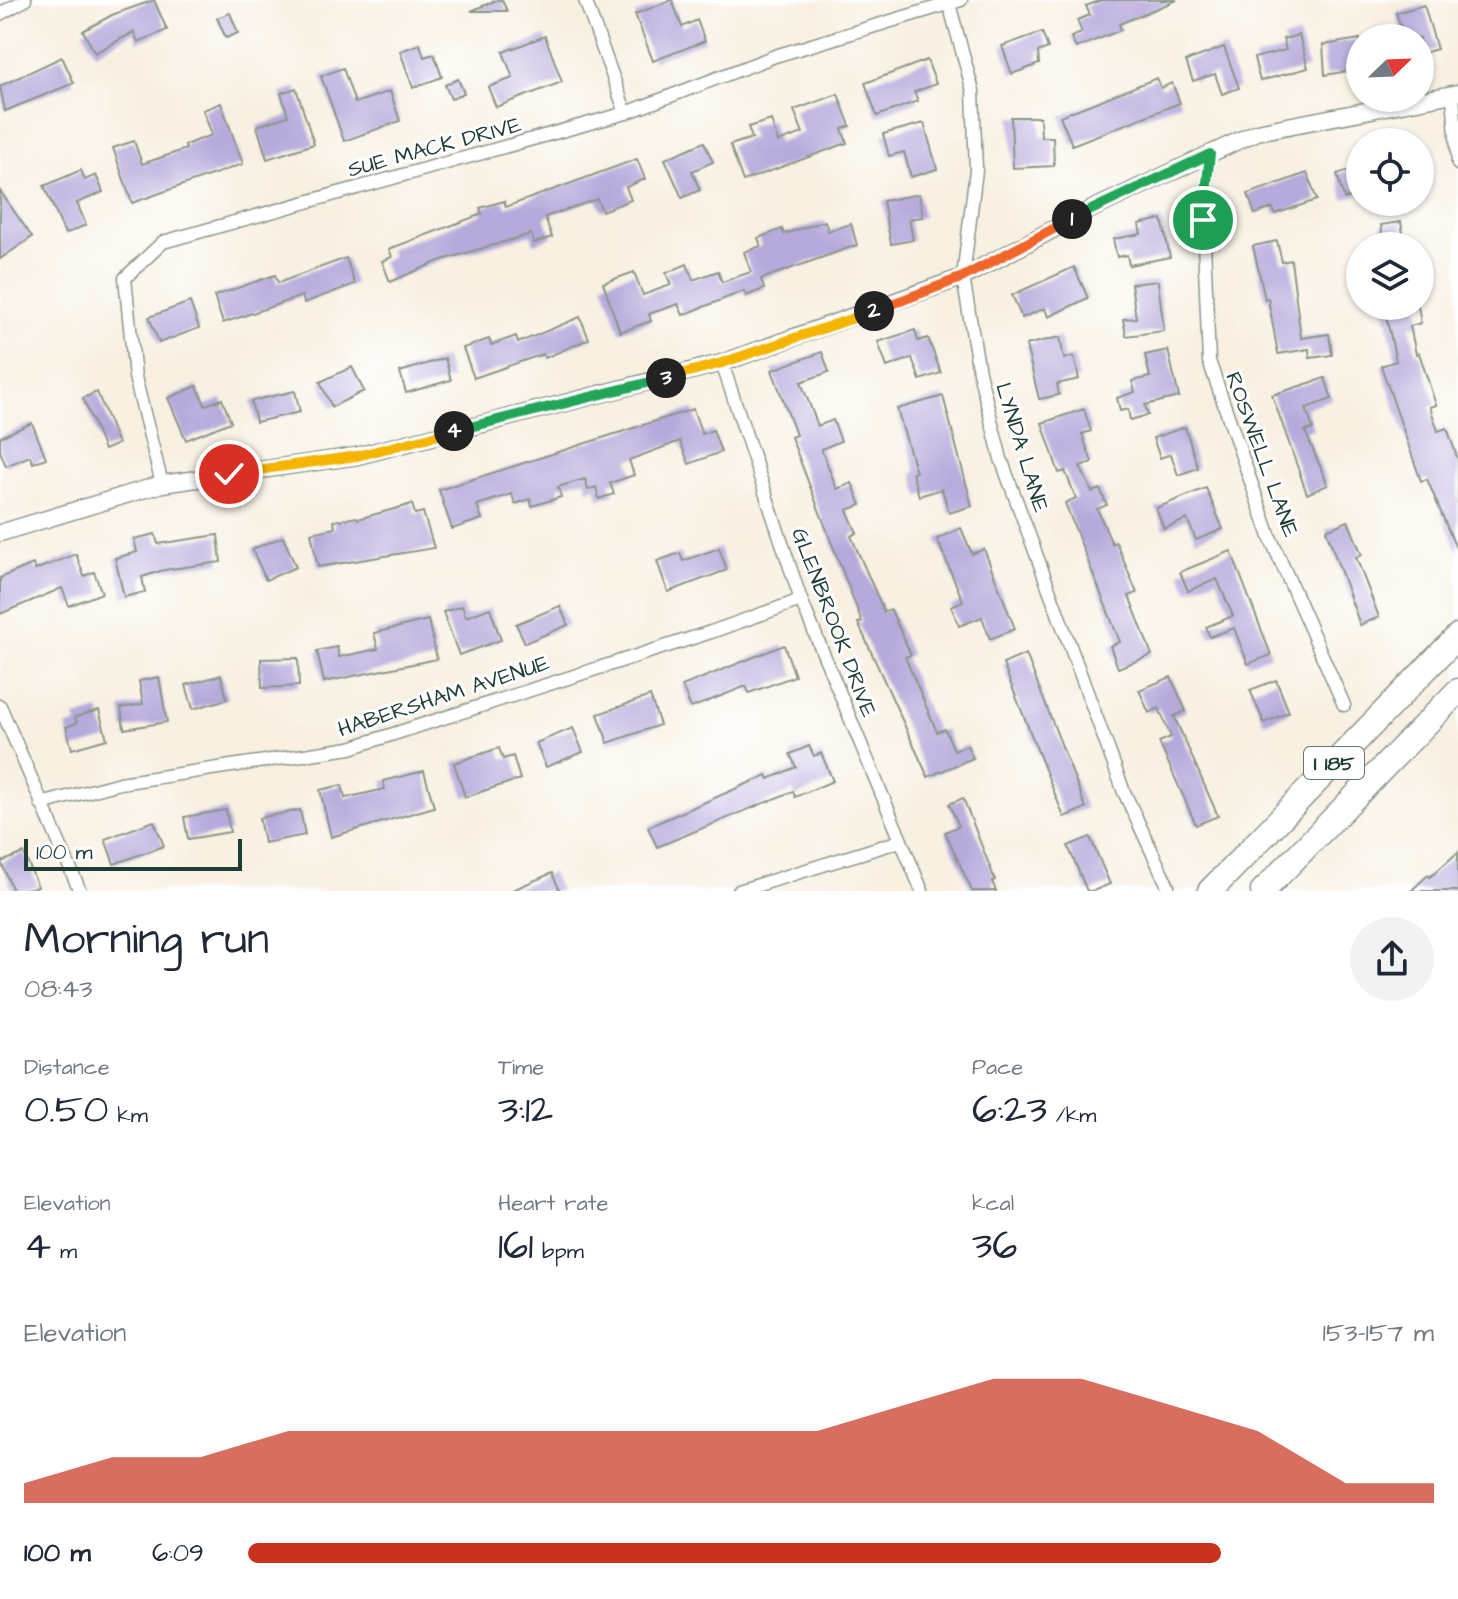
<!DOCTYPE html>
<meta charset="utf-8">
<style>
:root{--surface:#fff;--page:#f2f2f3;--text:#1f2937;--muted:#747a83;--accent:#c8321e}
body{margin:0;font-family:"Architects Daughter",sans-serif;background:var(--page);color:var(--text);height:100vh;display:flex;flex-direction:column;font-size:30px;white-space:nowrap}
*{box-sizing:border-box;margin:0}
p{font-size:26px;color:var(--muted)}
.icon{flex:none;width:44px;height:44px;fill:none;stroke:currentColor;stroke-width:2;stroke-linecap:round;stroke-linejoin:round}
.map{position:relative;height:891px;overflow:hidden}
.details{display:flex;flex-direction:column;background:var(--surface);flex:1}
.details>*{flex:none}
.needle{width:52px;rotate:67deg}
.buttons{position:absolute;left:1346px;top:24px;display:grid;gap:16px}
.buttons a{display:grid;place-items:center;width:88px;height:88px;border-radius:50%;background:var(--surface);box-shadow:0 2px 6px #0004;font-size:40px}
.scale{position:absolute;left:24px;bottom:20px;width:218px;box-sizing:border-box;padding-left:8px;border:4px solid #1f3d34;border-top:0;font-size:22px;line-height:28px;white-space:nowrap;color:#1f3d34;-webkit-text-stroke:6px #fff;paint-order:stroke}
.pin{position:absolute;display:grid;place-items:center;width:68px;height:68px;color:#fff;margin:-34px;border:4px solid #fff;border-radius:50%;box-shadow:0 2px 8px #0007}
.km{position:absolute;width:40px;height:40px;margin:-20px;border-radius:50%;background:#222;color:#fff;font-size:22px;line-height:40px;text-align:center}
.round{display:grid;place-items:center;flex:none;width:84px;height:84px;border-radius:42px;background:var(--page)}
.headline{display:flex;align-items:center;justify-content:space-between;height:136px;padding:0 24px}
h1{font-size:44px;font-weight:600;line-height:60px}
.stats{display:grid;grid-template-columns:repeat(3,1fr);gap:12px;height:136px;padding:8px 24px}
.stats div{display:grid;align-content:center}
.stats b{font-size:40px;font-weight:600}
.stats small{font-size:22px;font-weight:400}
.stats p{font-size:22px}
.chart{height:224px;padding:16px 24px}
.chart p{display:flex;justify-content:space-between}
.chart svg{width:100%;height:144px;margin-top:8px;fill:var(--accent);opacity:.7}
ul{padding:0 24px;list-style:none;font-size:26px}
li{display:grid;grid-template-columns:128px 96px 1fr;align-items:center;height:60px}
li i{height:20px;border-radius:10px;background:var(--accent)}
.map>svg:first-child{display:block}
</style>
<div class="map">
<svg width="1458" height="891" viewBox="0 0 1458 891">
<rect width="100%" height="100%" fill="#fff"/>
<filter id="ink" filterUnits="userSpaceOnUse"><feTurbulence type="fractalNoise" baseFrequency=".0125" numOctaves="2"/><feDisplacementMap in="SourceGraphic" scale="16" xChannelSelector="R" yChannelSelector="G"/><feConvolveMatrix kernelMatrix="1 2 1 2 8 2 1 2 1" color-interpolation-filters="sRGB"/></filter>
<filter id="wash" filterUnits="userSpaceOnUse"><feTurbulence type="fractalNoise" baseFrequency=".006" numOctaves="4" result="noise"/><feDisplacementMap in="SourceGraphic" scale="32" xChannelSelector="R" yChannelSelector="G"/><feGaussianBlur stdDeviation="1.8" result="paint"/><feColorMatrix in="noise" values="0 0 0 0 0 0 0 0 0 0 0 0 0 0 0 0 0 1.4 0 .05"/><feComposite in="paint" operator="in"/></filter>
<g filter="url(#wash)">
<rect width="100%" height="100%" fill="#f8f0e1"/>
<g id="blocks">
<g fill="#b6a9db">
<polygon points="154,0 167,30 138,42 134,32 95,53 83,31 112,15"/>
<polygon points="497,0 502,0 507,11 471,11"/>
<polygon points="672,0 682,27 697,20 705,41 653,61 635,14"/>
<polygon points="1101,0 1177,0 1119,24 1121,30 1076,48 1071,37 1082,33 1077,20 1090,15 1086,6"/>
<polygon points="1424,5 1437,49 1420,54 1420,38 1404,38 1396,13"/>
<polygon points="230,13 238,33 226,38 217,18"/>
<polygon points="1042,32 1048,48 1038,52 1039,64 1012,74 1002,46"/>
<polygon points="1299,35 1308,68 1260,81 1254,58 1286,50 1283,39"/>
<polygon points="545,36 562,82 496,107 488,87 513,78 503,52"/>
<polygon points="1360,39 1360,69 1325,75 1323,45"/>
<polygon points="420,44 424,57 434,54 442,77 413,88 400,51"/>
<polygon points="1224,47 1239,88 1222,94 1215,74 1193,81 1186,61"/>
<polygon points="62,57 74,83 5,111 0,86"/>
<polygon points="927,60 936,84 914,92 918,101 877,116 865,83"/>
<polygon points="343,68 355,103 390,91 400,121 344,141 321,76"/>
<polygon points="1157,78 1161,88 1172,83 1180,103 1072,145 1060,116"/>
<polygon points="458,79 464,93 451,99 445,85"/>
<polygon points="296,88 314,144 267,159 257,126 288,116 281,93"/>
<polygon points="838,94 850,126 842,129 847,143 743,181 730,145 752,138 748,127 771,120 778,142 803,133 794,110"/>
<polygon points="221,103 243,164 132,203 113,148 134,141 142,164 186,149 185,145 212,135 203,110"/>
<polygon points="1011,117 1040,117 1041,137 1053,137 1054,166 1013,168"/>
<polygon points="924,123 937,169 911,177 904,152 889,156 883,134"/>
<polygon points="704,142 713,162 692,171 700,190 682,198 665,159"/>
<polygon points="637,159 645,179 626,187 631,200 602,211 597,199 545,217 552,237 534,243 531,234 439,261 390,282 382,261 392,257 389,249 482,214 480,208 504,201 506,207"/>
<polygon points="1360,167 1360,194 1344,199 1337,174"/>
<polygon points="81,170 85,180 96,175 103,192 77,203 86,225 65,234 44,186"/>
<polygon points="1307,173 1317,200 1275,214 1273,208 1255,214 1248,194"/>
<polygon points="0,191 32,237 0,259"/>
<polygon points="919,194 923,217 909,219 913,240 891,244 883,201"/>
<polygon points="1162,219 1170,257 1129,265 1127,255 1117,257 1113,239 1141,234 1139,224"/>
<polygon points="825,221 828,231 851,224 857,245 761,279 764,289 746,296 744,291 683,315 678,304 649,314 651,321 620,332 603,283 634,272 643,295 671,285 666,273 687,264 693,280 718,271 722,282 751,272 744,252 761,246 758,238 782,229 784,234"/>
<polygon points="1401,222 1405,246 1384,246 1381,225"/>
<polygon points="1277,241 1282,262 1291,260 1301,338 1329,334 1332,355 1310,358 1309,349 1278,354 1268,298 1265,299 1253,246"/>
<polygon points="346,258 355,284 304,303 302,296 223,323 214,296 275,275 278,283"/>
<polygon points="1074,267 1088,298 1048,317 1045,308 1022,318 1012,295"/>
<polygon points="1158,281 1164,331 1126,336 1123,319 1136,318 1131,284"/>
<polygon points="190,302 199,328 159,343 149,317"/>
<polygon points="1384,306 1418,306 1421,323 1410,326 1416,354 1419,353 1436,405 1430,407 1438,431 1447,428 1458,460 1458,553 1427,479 1421,481 1381,366 1396,361"/>
<polygon points="580,317 589,339 545,358 543,354 474,378 463,348 489,339 491,345 516,336 518,343"/>
<polygon points="915,330 918,341 928,338 941,373 920,380 912,358 887,367 878,342"/>
<polygon points="1060,337 1064,359 1074,356 1079,379 1057,384 1059,395 1039,399 1026,345"/>
<polygon points="1168,350 1179,397 1145,405 1148,415 1130,420 1128,409 1120,411 1117,398 1135,392 1132,381 1150,377 1145,355"/>
<polygon points="822,352 829,372 801,382 818,426 833,420 841,441 821,449 837,489 852,483 861,505 847,510 857,533 851,536 884,612 891,610 911,655 905,657 937,732 945,729 954,750 967,745 973,758 928,777 858,623 862,622 791,437 796,435 772,370"/>
<polygon points="445,358 451,380 406,393 400,372"/>
<polygon points="352,367 364,391 332,407 320,382"/>
<polygon points="1325,378 1332,399 1306,408 1313,429 1305,431 1328,485 1307,494 1272,395"/>
<polygon points="197,386 205,405 222,399 231,422 186,440 168,398"/>
<polygon points="295,391 300,412 256,422 251,401"/>
<polygon points="97,392 118,444 104,450 83,398"/>
<polygon points="943,396 972,506 949,513 942,489 919,496 912,473 916,472 897,409"/>
<polygon points="693,409 702,434 713,430 721,452 689,464 680,441 629,460 634,475 610,483 614,494 599,499 596,487 588,490 585,479 558,487 561,497 532,506 530,499 515,504 512,494 477,505 482,519 452,529 439,490"/>
<polygon points="1084,409 1091,431 1082,434 1092,462 1080,466 1092,492 1100,489 1107,505 1097,509 1112,544 1116,542 1137,593 1129,596 1152,655 1118,668 1110,646 1120,642 1065,503 1076,498 1065,471 1059,473 1042,423"/>
<polygon points="32,423 46,458 33,463 30,456 6,466 0,451 0,437"/>
<polygon points="1185,427 1198,468 1178,475 1171,454 1160,458 1153,438"/>
<polygon points="1206,488 1223,529 1196,540 1187,519 1164,529 1156,508"/>
<polygon points="412,504 415,514 423,512 434,548 318,567 311,533 335,528 334,521 357,517 358,519"/>
<polygon points="1348,521 1362,555 1356,557 1379,617 1360,625 1326,530"/>
<polygon points="961,528 972,554 984,549 1015,629 990,639 982,617 959,626 951,606 963,601 937,539"/>
<polygon points="155,534 158,544 218,535 221,562 164,570 142,577 145,592 124,597 115,558 137,552 134,539"/>
<polygon points="283,537 296,567 266,580 252,549"/>
<polygon points="719,548 727,570 668,592 657,561 680,553 683,561"/>
<polygon points="1231,551 1271,655 1248,664 1234,628 1210,637 1206,627 1233,616 1217,579 1188,591 1180,572"/>
<polygon points="76,554 84,576 94,572 102,593 69,606 62,588 0,614 0,578 33,564 35,570"/>
<polygon points="462,606 466,617 490,608 501,640 459,655 443,612"/>
<polygon points="560,606 568,625 525,643 516,624"/>
<polygon points="428,620 437,659 324,682 317,651 337,647 339,657 378,649 374,633"/>
<polygon points="784,645 795,676 749,693 746,686 691,708 682,686"/>
<polygon points="1026,654 1086,808 1064,817 1003,664"/>
<polygon points="298,658 299,686 262,688 261,659"/>
<polygon points="221,675 227,699 193,709 186,685"/>
<polygon points="159,677 167,722 124,729 121,708 143,704 139,681"/>
<polygon points="1171,677 1186,711 1174,716 1218,816 1196,825 1159,742 1171,737 1159,708 1149,713 1139,690"/>
<polygon points="1276,680 1289,712 1264,723 1250,690"/>
<polygon points="650,696 660,725 608,743 598,714"/>
<polygon points="99,710 107,739 72,749 66,727 77,723 75,717"/>
<polygon points="573,728 583,752 546,767 536,743"/>
<polygon points="809,746 814,756 821,753 833,781 795,797 793,791 657,847 648,827 767,775 769,779 796,767 790,754"/>
<polygon points="499,748 503,759 513,756 520,779 465,797 454,763"/>
<polygon points="424,771 434,807 331,837 320,790 342,785 345,798 385,789 383,781"/>
<polygon points="963,798 995,880 992,881 996,891 972,891 945,832 959,826 949,804"/>
<polygon points="226,810 230,832 188,839 184,817"/>
<polygon points="300,810 305,835 264,843 259,818"/>
<polygon points="154,821 164,846 114,864 105,839"/>
<polygon points="1090,837 1110,884 1093,891 1087,891 1068,846"/>
<polygon points="1458,852 1458,891 1411,891 1428,875 1430,877"/>
<polygon points="24,853 38,887 13,891 1,862"/>
<polygon points="552,873 560,891 510,891"/>
</g>
</g>
</g>
<g filter="url(#ink)">
<use href="#blocks" fill-opacity="0" stroke="#8c968a" stroke-width="2"/>
<g fill="none" stroke-linecap="round" stroke-linejoin="round">
<g stroke="#8c968a" stroke-width="15">
<g id="minor">
<polyline points="585,0 626,113"/>
<polyline points="948,0 973,91 976,170 963,277 979,372 1001,459 1124,792 1168,886"/>
<polyline points="0,14 25,0"/>
<polyline points="1453,94 1458,164"/>
<polyline points="1210,154 1203,220 1209,361 1270,537 1344,705"/>
<polyline points="722,363 801,600 922,891"/>
<polyline points="162,484 135,377 125,278 163,242 626,113 775,56 961,0"/>
<polyline points="0,706 80,891"/>
<polyline points="41,804 120,783 350,748 711,632 801,600"/>
<polyline points="739,891 900,841"/>
</g>
</g>
<g stroke="#8c968a" stroke-width="19">
<polyline id="tertiary" points="0,533 162,484 357,456 722,363 963,277 1088,211 1257,132 1458,93"/>
</g>
<g stroke="#8c968a" stroke-width="27">
<g id="motorway">
<polyline points="1210,891 1458,636"/>
<polyline points="1263,891 1458,691"/>
</g>
</g>
<use href="#minor" stroke="#fff" stroke-width="12"/>
<use href="#tertiary" stroke="#fff" stroke-width="16"/>
<use href="#motorway" stroke="#fff" stroke-width="24"/>
</g>
</g>
<g fill="none" stroke-linecap="round" stroke-linejoin="round" filter="url(#ink)">
<g stroke="#fff" stroke-width="16">
<polyline id="split-1" points="1072,219 1210,154 1203,220"/>
</g>
<g stroke="#fff" stroke-width="16">
<polyline id="split-2" points="874,311 963,277 1072,219"/>
</g>
<g stroke="#fff" stroke-width="16">
<polyline id="split-3" points="666,378 722,363 874,311"/>
</g>
<g stroke="#fff" stroke-width="16">
<polyline id="split-4" points="454,431 666,378"/>
</g>
<g stroke="#fff" stroke-width="16">
<polyline id="split-5" points="229,474 357,456 454,431"/>
</g>
<use href="#split-1" stroke="#22a559" stroke-width="10"/>
<use href="#split-2" stroke="#f0652b" stroke-width="10"/>
<use href="#split-3" stroke="#f5b400" stroke-width="10"/>
<use href="#split-4" stroke="#22a559" stroke-width="10"/>
<use href="#split-5" stroke="#f5b400" stroke-width="10"/>
</g>
<g text-anchor="middle" stroke-width="6" stroke-linejoin="round" paint-order="stroke">
<rect fill="#fff" stroke="#627771" stroke-width="2" x="1304" y="747" width="60" height="32" rx="6"/>
<g font-size="20" font-weight="bold" fill="#1f3d34">
<text x="1334" y="770">I 185</text>
</g>
<g font-size="22" fill="#1f3d34" stroke="#fff">
<text transform="translate(434 146) rotate(-15)" y="8">SUE MACK DRIVE</text>
<text transform="translate(1023 447) rotate(73)" y="8">LYNDA LANE</text>
<text transform="translate(1263 454) rotate(70)" y="8">ROSWELL LANE</text>
<text transform="translate(835 622) rotate(69)" y="8">GLENBROOK DRIVE</text>
<text transform="translate(443 695) rotate(-18)" y="8">HABERSHAM AVENUE</text>
</g>
</g>
</svg>
<div class="buttons">
<a><svg class="needle" viewBox="-14 -14 28 28"><path d="M0-13l5 13h-10z" fill="#e53935"/><path d="M0 13l5-13h-10z" fill="#747a83"/></svg></a>
<a><svg class="icon" aria-label="locate" viewBox="0 0 24 24"><circle cx="12" cy="12" r="6"/><path d="M12 2v4M12 18v4M2 12h4M18 12h4"/></svg></a>
<a><svg class="icon" aria-label="layers" viewBox="0 0 24 24"><path d="M12 4l9 5-9 5-9-5zM3 14l9 5 9-5"/></svg></a>
</div>
<div class="scale">100 m</div>
<div class="pin" style="left:1203px;top:220px;background:#1e9e55"><svg class="icon" aria-label="arrive" viewBox="0 0 24 24"><path d="M6 21V4h12l-3 4 3 4H6"/></svg></div>
<div class="pin" style="left:229px;top:474px;background:#d93025"><svg class="icon" aria-label="check" viewBox="0 0 24 24"><path d="M5 12l5 5 9-10"/></svg></div>
<b class="km" style="left:1072px;top:219px">1</b>
<b class="km" style="left:874px;top:311px">2</b>
<b class="km" style="left:666px;top:378px">3</b>
<b class="km" style="left:454px;top:431px">4</b>
</div>
<section class="details">
<div class="headline"><div><h1>Morning run</h1><p>08:43</p></div><a class="round"><svg class="icon" aria-label="share" viewBox="0 0 24 24"><path d="M12 15V3M7 8l5-5 5 5M5 13v7h14v-7"/></svg></a></div>
<div class="stats">
<div><p>Distance</p><b>0.50<small> km</small></b></div>
<div><p>Time</p><b>3:12</b></div>
<div><p>Pace</p><b>6:23<small> /km</small></b></div>
</div>
<div class="stats">
<div><p>Elevation</p><b>4<small> m</small></b></div>
<div><p>Heart rate</p><b>161<small> bpm</small></b></div>
<div><p>kcal</p><b>36</b></div>
</div>
<div class="chart"><p><span>Elevation</span>153–157 m</p>
<svg viewBox="0 0 160 44" preserveAspectRatio="none"><path d="M0 44V38L10 30L20 30L30 22L40 22L50 22L60 22L70 22L80 22L90 22L100 14L110 6L120 6L130 14L140 22L150 38L160 38V44z"/></svg>
</div>
<ul>
<li><b>100 m</b>6:09<i style="width:82%"></i></li>
</ul>
</section>
